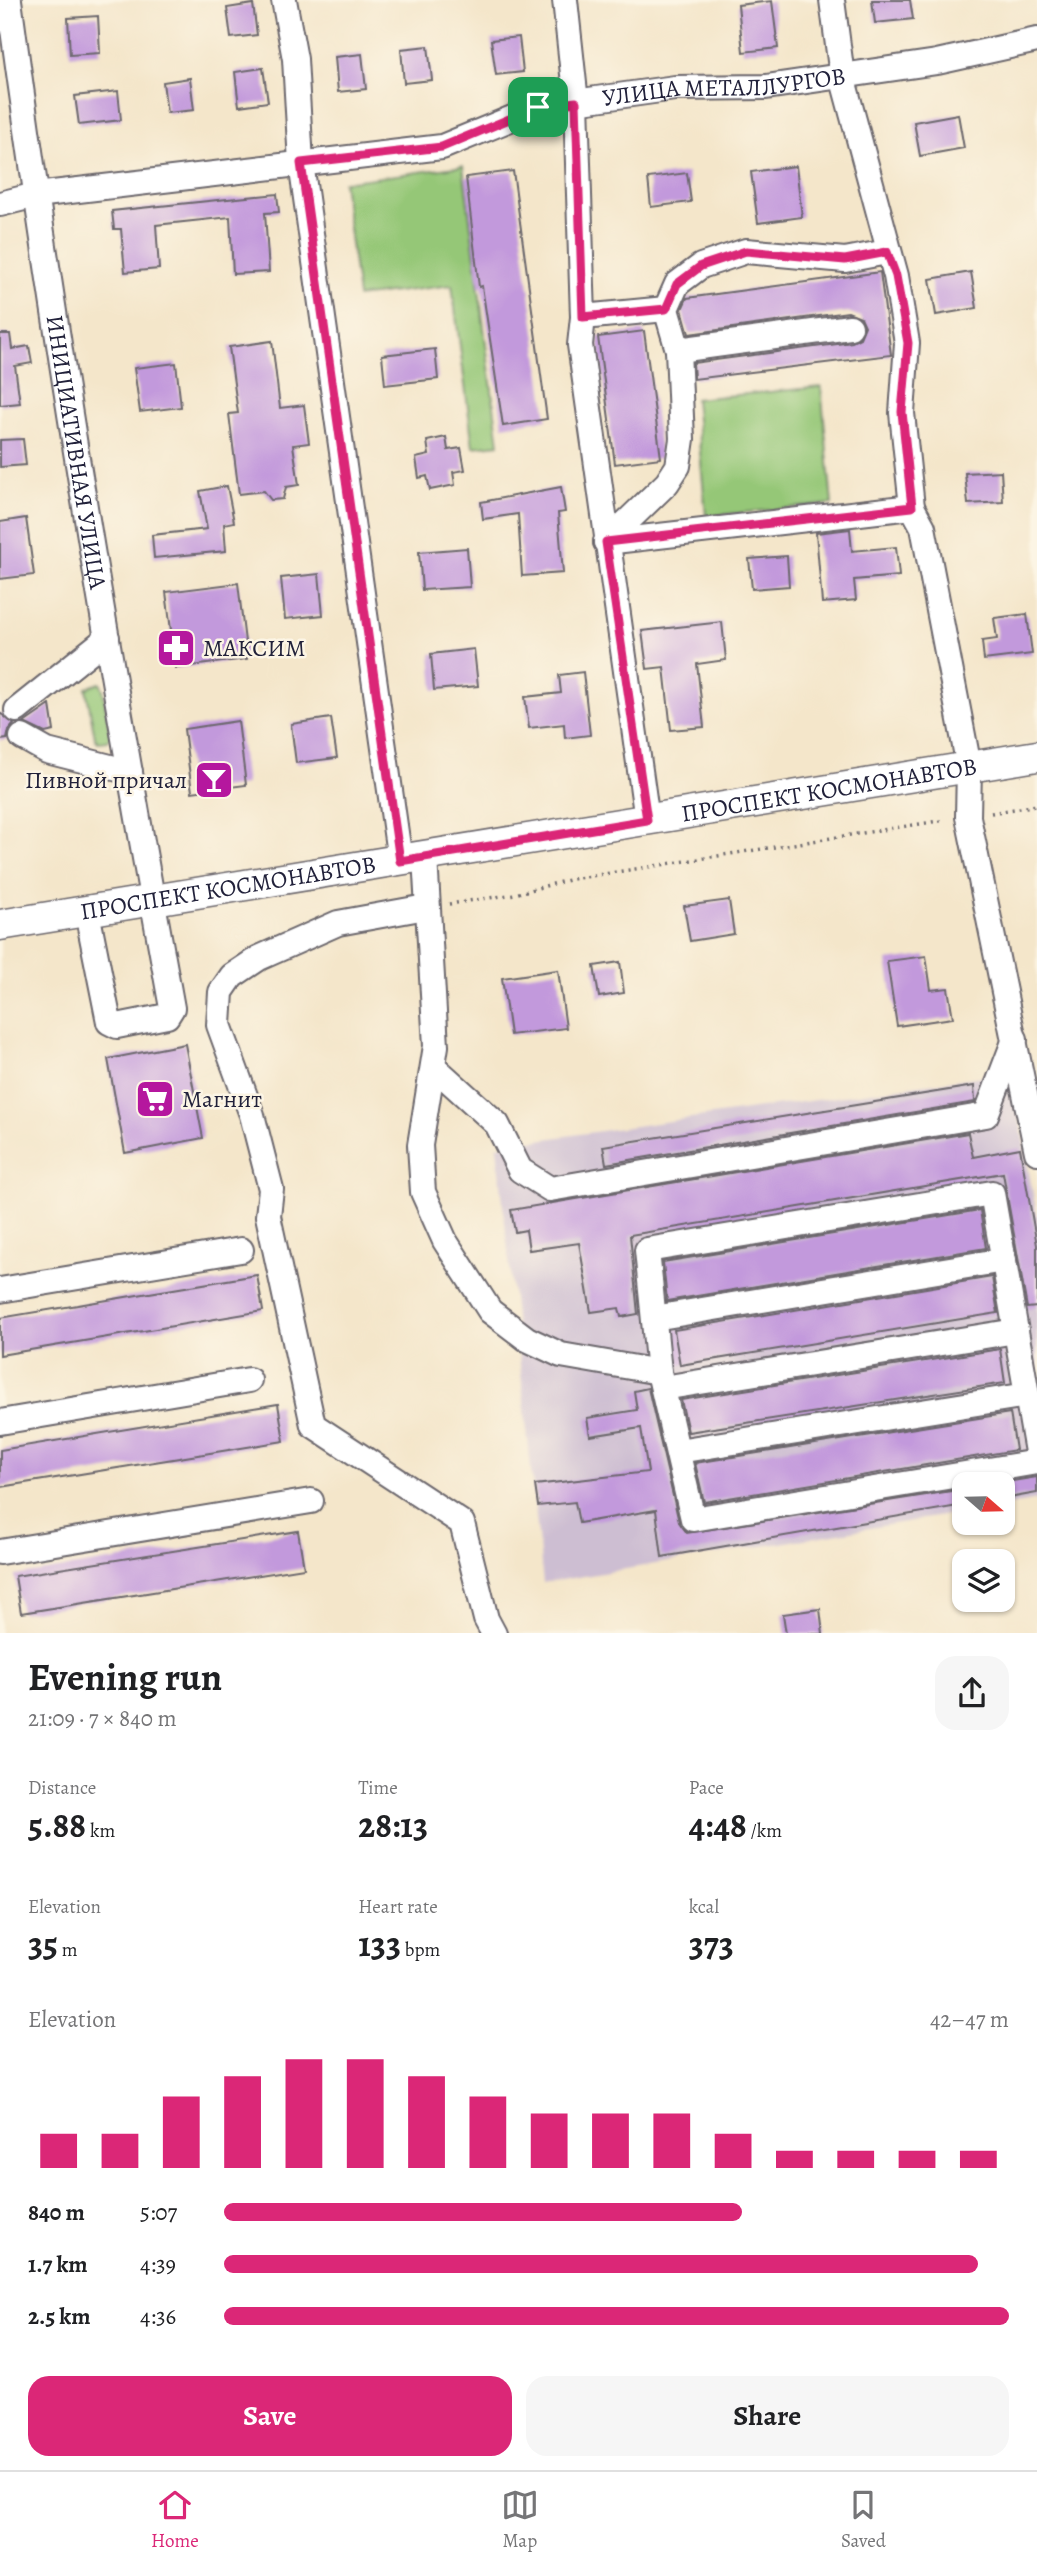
<!DOCTYPE html>
<meta charset="utf-8">
<style>
:root{--surface:#fff;--page:#f6f6f6;--text:#202124;--muted:#757577;--line:#e0e0e0;--accent:#db2777}
body{margin:0;font-family:Alegreya,serif;background:var(--page);color:var(--text);height:100vh;display:flex;flex-direction:column;font-size:26px;white-space:nowrap}
*{box-sizing:border-box;margin:0}
p{font-size:23px;color:var(--muted)}
.icon{flex:none;width:38px;height:38px;fill:none;stroke:currentColor;stroke-width:2;stroke-linecap:round;stroke-linejoin:round}
.map{position:relative;height:1633px;overflow:hidden}
.panel{display:flex;flex-direction:column;background:var(--surface);flex:1}
.panel>*{flex:none}
.needle{width:46px;rotate:110deg}
.controls{position:absolute;left:952px;top:1472px;display:grid;gap:14px}
.controls a{display:grid;place-items:center;width:63px;height:63px;border-radius:14px;background:var(--surface);box-shadow:0 2px 5px #0004;font-size:35px}
.pin{position:absolute;display:grid;place-items:center;width:60px;height:60px;color:#fff;margin:-30px;border-radius:14px;box-shadow:0 4px 10px #0006}
.round{display:grid;place-items:center;flex:none;width:74px;height:74px;border-radius:21px;background:var(--page)}
.summary{display:flex;align-items:center;justify-content:space-between;height:119px;padding:0 28px}
h1{font-size:38px;font-weight:600;line-height:52px}
.figures{display:grid;grid-template-columns:repeat(3,1fr);gap:10px;height:119px;padding:7px 28px}
.figures div{display:grid;align-content:center}
.figures b{font-size:35px;font-weight:600}
.figures small{font-size:19px;font-weight:400}
.figures p{font-size:19px}
.chart{height:196px;padding:14px 28px}
.chart p{display:flex;justify-content:space-between}
.chart svg{width:100%;height:126px;margin-top:7px;stroke:var(--accent);stroke-width:6}
.cta{display:flex;gap:14px;margin-top:auto;padding:14px 28px}
.cta a{flex:1;height:80px;border-radius:21px;background:var(--accent);color:#fff;font-size:28px;font-weight:600;line-height:80px;text-align:center}
.cta a+a{background:var(--page);color:var(--text)}
ul{padding:0 28px;list-style:none;font-size:23px}
li{display:grid;grid-template-columns:112px 84px 1fr;align-items:center;height:52px}
li i{height:18px;border-radius:9px;background:var(--accent)}
.tab-bar{display:flex;justify-content:space-around;align-items:center;height:98px;border-top:2px solid var(--line);background:var(--surface);font-size:19px;color:var(--muted)}
.tab-bar a{display:grid;justify-items:center;gap:4px}
.tab-bar .selected{color:var(--accent)}
.map>svg:first-child{display:block}
</style>
<div class="map">
<svg width="1037" height="1634" viewBox="0 0 1037 1634">
<rect width="100%" height="100%" fill="#fcf5e5"/>
<filter id="ink" filterUnits="userSpaceOnUse"><feTurbulence type="fractalNoise" baseFrequency=".0143" numOctaves="2"/><feDisplacementMap in="SourceGraphic" scale="14" xChannelSelector="R" yChannelSelector="G"/><feConvolveMatrix kernelMatrix="1 2 1 2 8 2 1 2 1" color-interpolation-filters="sRGB"/></filter>
<filter id="wash" filterUnits="userSpaceOnUse"><feTurbulence type="fractalNoise" baseFrequency=".00686" numOctaves="4" result="noise"/><feDisplacementMap in="SourceGraphic" scale="28" xChannelSelector="R" yChannelSelector="G"/><feGaussianBlur stdDeviation="1.57" result="paint"/><feColorMatrix in="noise" values="0 0 0 0 0 0 0 0 0 0 0 0 0 0 0 0 0 1.4 0 .05"/><feComposite in="paint" operator="in"/></filter>
<g filter="url(#wash)">
<rect width="100%" height="100%" fill="#f4e6ca"/>
<polygon fill="#cdbed2" points="1011,1072 1037,1216 1037,1500 1003,1506 1003,1484 964,1484 964,1512 543,1583 497,1146"/>
<g fill="#95c777" stroke="#5c7459" stroke-width="2">
<polygon points="463,166 499,444 473,447 452,285 358,297 343,182"/>
<polygon points="821,387 832,504 706,516 695,399"/>
<polygon points="100,683 103,689 110,737 107,741 98,742 95,738 86,688"/>
</g>
<g id="blocks">
<g fill="#c299dc">
<polygon points="872,0 910,0 913,19 875,23"/>
<polygon points="772,1 778,48 743,52 738,5"/>
<polygon points="253,4 257,35 231,38 227,8"/>
<polygon points="98,16 100,53 70,55 68,18"/>
<polygon points="519,37 523,72 496,75 491,40"/>
<polygon points="428,46 432,80 404,83 401,49"/>
<polygon points="362,54 366,89 338,92 335,57"/>
<polygon points="263,68 268,102 239,106 235,72"/>
<polygon points="190,78 194,110 167,113 163,82"/>
<polygon points="118,91 121,120 79,125 75,96"/>
<polygon points="958,114 964,148 920,156 914,122"/>
<polygon points="796,166 802,217 758,223 751,172"/>
<polygon points="513,171 547,419 503,426 482,286 479,287 466,177"/>
<polygon points="687,173 691,202 651,207 648,178"/>
<polygon points="277,194 279,212 265,213 269,272 233,274 230,217 156,225 159,269 125,272 121,229 114,229 112,211"/>
<polygon points="880,272 891,355 694,379 693,363 852,342 860,338 865,326 861,317 848,312 689,334 682,309 687,298"/>
<polygon points="971,272 977,308 936,315 930,279"/>
<polygon points="644,331 661,458 615,464 598,337"/>
<polygon points="0,334 10,334 12,349 29,346 32,363 15,366 20,403 0,405"/>
<polygon points="272,341 280,408 304,405 309,443 293,445 299,485 286,487 283,499 271,500 264,491 239,494 229,414 238,413 229,347"/>
<polygon points="435,349 438,379 385,385 382,355"/>
<polygon points="176,363 181,407 140,412 134,368"/>
<polygon points="446,437 448,450 461,448 465,470 453,472 455,485 430,490 427,476 419,478 416,458 429,455 427,441"/>
<polygon points="23,439 26,465 0,467 0,440"/>
<polygon points="1001,471 1003,502 968,504 965,473"/>
<polygon points="227,486 234,522 224,524 226,551 154,558 152,535 207,529 200,491"/>
<polygon points="561,487 565,512 558,513 563,573 522,576 518,514 483,519 481,502"/>
<polygon points="26,518 34,575 0,579 0,522"/>
<polygon points="850,529 852,551 896,547 899,576 854,580 856,600 822,603 816,533"/>
<polygon points="467,548 470,587 422,590 419,552"/>
<polygon points="787,556 789,586 752,589 749,559"/>
<polygon points="319,574 323,615 285,619 281,578"/>
<polygon points="238,583 247,659 176,668 166,592"/>
<polygon points="1027,614 1032,654 984,660 982,641 997,639 994,618"/>
<polygon points="722,622 726,660 697,664 704,727 671,730 664,667 647,669 642,631"/>
<polygon points="474,649 478,686 434,690 431,654"/>
<polygon points="583,672 590,735 565,738 564,724 529,728 525,697 561,693 559,675"/>
<polygon points="50,705 54,731 45,733 24,723"/>
<polygon points="0,713 14,724 9,730 7,739 0,740"/>
<polygon points="331,718 337,758 296,763 291,724"/>
<polygon points="238,721 246,785 192,792 184,729"/>
<polygon points="729,900 734,934 690,941 684,906"/>
<polygon points="926,956 931,990 948,988 953,1018 897,1026 887,961"/>
<polygon points="620,962 624,993 599,997 594,966"/>
<polygon points="558,970 566,1028 510,1035 502,978"/>
<polygon points="185,1044 203,1138 125,1153 108,1059"/>
<polygon points="974,1086 975,1102 606,1164 603,1146"/>
<polygon points="968,1133 973,1157 1020,1148 1037,1245 1037,1307 1027,1308 1003,1173 630,1235 638,1314 621,1317 619,1308 591,1312 579,1243 529,1250 526,1230 515,1232 511,1210"/>
<polygon points="980,1210 986,1248 667,1301 663,1262"/>
<polygon points="257,1275 263,1311 0,1355 0,1318"/>
<polygon points="992,1277 998,1313 680,1365 674,1330"/>
<polygon points="1000,1349 1005,1383 688,1432 681,1400"/>
<polygon points="648,1388 679,1522 687,1533 964,1489 964,1505 662,1557 656,1510 579,1523 575,1502 538,1506 535,1485 648,1472 641,1428 590,1436 587,1418 637,1410 634,1391"/>
<polygon points="278,1404 284,1441 0,1487 0,1450"/>
<polygon points="1010,1413 1016,1450 704,1502 695,1463"/>
<polygon points="1037,1477 1037,1493 1003,1499 1003,1484 995,1484"/>
<polygon points="298,1531 304,1568 21,1613 15,1576"/>
<polygon points="820,1609 823,1634 786,1634 783,1614"/>
</g>
</g>
</g>
<g filter="url(#ink)">
<use href="#blocks" fill-opacity="0" stroke="#6c676d" stroke-width="2"/>
<g fill="none" stroke-linecap="round" stroke-linejoin="round">
<g stroke="#6c676d" stroke-width="28">
<g id="minor">
<path id="s1" d="M 9,0 C 54,337 111,674 172,1008 L 167,1016 L 117,1026 L 109,1022 L 87,912"/>
<polyline points="284,0 295,59 301,163 400,861"/>
<polyline points="565,0 576,102 583,317 580,345 647,820"/>
<polyline points="832,0 842,76 896,276 907,343 902,413 912,507 923,527 969,767 968,817 1037,1152"/>
<path id="s2" d="M 0,204 L 36,195 L 442,147 L 539,107 L 675,88 L 766,87 L 937,62 L 1037,40"/>
<polyline points="583,317 666,309"/>
<polyline points="678,350 850,327"/>
<polyline points="606,542 667,483 678,466 682,439 678,350 666,309 677,284 701,266 746,251 845,260 887,252"/>
<polyline points="606,542 912,507"/>
<polyline points="17,710 107,638"/>
<polyline points="22,737 47,751 130,772"/>
<polyline points="425,857 436,1046 420,1145 423,1192 445,1241 490,1311 527,1339 561,1355 659,1372"/>
<polyline points="426,907 338,923 259,958 232,976 221,992 219,1025 252,1115 271,1189 268,1216 313,1425 462,1523 486,1619 494,1634"/>
<polyline points="434,1067 497,1124 520,1170 550,1189 986,1115 1015,1039"/>
<polyline points="0,1290 241,1250"/>
<polyline points="654,1318 1004,1260"/>
<polyline points="663,1388 1016,1331"/>
<polyline points="0,1422 249,1380"/>
<polyline points="678,1451 1027,1395"/>
<polyline points="1037,1452 992,1193 647,1250 659,1372 693,1519 1037,1462"/>
<polyline points="0,1552 311,1501"/>
</g>
</g>
<g stroke="#6c676d" stroke-width="33">
<g id="major">
<path id="s3" d="M 0,925 L 1037,756"/>
</g>
</g>
<g stroke="#6c676d" stroke-width="3.5" stroke-dasharray="2 5" stroke-linecap="butt">
<polyline points="991,813 1037,805"/>
<polyline points="449,904 515,894 572,879 945,820"/>
</g>
<use href="#minor" stroke="#fff" stroke-width="24"/>
<use href="#major" stroke="#fff" stroke-width="30"/>
</g>
</g>
<g fill="none" stroke-linecap="round" stroke-linejoin="round" filter="url(#ink)">
<g stroke="#fff" stroke-width="14">
<polygon id="route" points="576,102 583,317 666,309 677,284 701,266 746,251 845,260 887,252 896,276 908,343 902,412 912,507 606,542 647,820 400,861 301,163 442,147 538,107"/>
</g>
<use href="#route" stroke="#db2777" stroke-width="9"/>
</g>
<defs>
<g id="pharmacy-square" transform="scale(2.0125)"><rect x="-9" y="-9" width="18" height="18" rx="4" fill="#b5179e" stroke="#fcf5e5"/><path d="M-2-6h4v4h4v4h-4v4h-4v-4h-4v-4h4Z" fill="#fff"/></g>
<g id="bar-square" transform="scale(2.0125)"><rect x="-9" y="-9" width="18" height="18" rx="4" fill="#b5179e" stroke="#fcf5e5"/><path d="M-6-5H6L.8 .8V4.5H3.5V6h-7V4.5H-.8V.8Z" fill="#fff"/></g>
<g id="supermarket-square" transform="scale(2.0125)"><rect x="-9" y="-9" width="18" height="18" rx="4" fill="#b5179e" stroke="#fcf5e5"/><path d="M-6-5.5h2.5l.6 2H6L4.5 2H-2.5L-4.4-4H-6ZM-1.5 3.2a1.3 1.3 0 1 0 .1 0ZM3 3.2a1.3 1.3 0 1 0 .1 0Z" fill="#fff"/></g>
</defs>
<g fill-rule="evenodd">
<use href="#pharmacy-square" x="176" y="648"/>
<use href="#bar-square" x="214" y="780"/>
<use href="#supermarket-square" x="155" y="1099"/>
</g>
<g text-anchor="middle" stroke-width="5" stroke-linejoin="round" paint-order="stroke">
<g font-size="24" fill="#22223b" stroke="#fcf5e5">
<text dy="8" stroke="none"><textPath href="#s2" startOffset="737">УЛИЦА МЕТАЛЛУРГОВ</textPath></text>
<text dy="8" stroke="none"><textPath href="#s1" startOffset="457">ИНИЦИАТИВНАЯ УЛИЦА</textPath></text>
<text dy="8" stroke="none"><textPath href="#s3" startOffset="840">ПРОСПЕКТ КОСМОНАВТОВ</textPath></text>
<text dy="8" stroke="none"><textPath href="#s3" startOffset="231">ПРОСПЕКТ КОСМОНАВТОВ</textPath></text>
</g>
<g font-size="24" fill="#22223b" stroke="#fcf5e5" text-anchor="start">
<text x="203" y="656">МАКСИМ</text>
<text x="187" y="788" text-anchor="end">Пивной причал</text>
<text x="182" y="1107">Магнит</text>
</g>
</g>
</svg>
<div class="controls">
<a><svg class="needle" viewBox="-14 -14 28 28"><path d="M0-13l5 13h-10z" fill="#e53935"/><path d="M0 13l5-13h-10z" fill="#757577"/></svg></a>
<a><svg class="icon" aria-label="layers" viewBox="0 0 24 24"><path d="M12 4l9 5-9 5-9-5zM3 14l9 5 9-5"/></svg></a>
</div>
<div class="pin" style="left:538px;top:107px;background:#1e9e55"><svg class="icon" aria-label="arrive" viewBox="0 0 24 24"><path d="M6 21V4h12l-3 4 3 4H6"/></svg></div>
</div>
<section class="panel">
<div class="summary"><div><h1>Evening run</h1><p>21:09 · 7 × 840 m</p></div><a class="round"><svg class="icon" aria-label="share" viewBox="0 0 24 24"><path d="M12 15V3M7 8l5-5 5 5M5 13v7h14v-7"/></svg></a></div>
<div class="figures">
<div><p>Distance</p><b>5.88<small> km</small></b></div>
<div><p>Time</p><b>28:13</b></div>
<div><p>Pace</p><b>4:48<small> /km</small></b></div>
</div>
<div class="figures">
<div><p>Elevation</p><b>35<small> m</small></b></div>
<div><p>Heart rate</p><b>133<small> bpm</small></b></div>
<div><p>kcal</p><b>373</b></div>
</div>
<div class="chart"><p><span>Elevation</span>42–47 m</p>
<svg viewBox="0 0 160 44" preserveAspectRatio="none"><path d="M5 44V32M15 44V32M25 44V19M35 44V12M45 44V6M55 44V6M65 44V12M75 44V19M85 44V25M95 44V25M105 44V25M115 44V32M125 44V38M135 44V38M145 44V38M155 44V38"/></svg>
</div>
<ul>
<li><b>840 m</b>5:07<i style="width:66%"></i></li>
<li><b>1.7 km</b>4:39<i style="width:96%"></i></li>
<li><b>2.5 km</b>4:36<i style="width:100%"></i></li>
</ul>
<div class="cta"><a>Save</a><a>Share</a></div>
</section>
<nav class="tab-bar">
<a class="selected"><svg class="icon" aria-label="home" viewBox="0 0 24 24"><path d="M3 11l9-7 9 7M6 9v11h12V9"/></svg>Home</a>
<a><svg class="icon" aria-label="map" viewBox="0 0 24 24"><path d="M3 6l6-2 6 2 6-2v14l-6 2-6-2-6 2zM9 4v14M15 6v14"/></svg>Map</a>
<a><svg class="icon" aria-label="saved" viewBox="0 0 24 24"><path d="M7 4h10v16l-5-4-5 4z"/></svg>Saved</a>
</nav>
